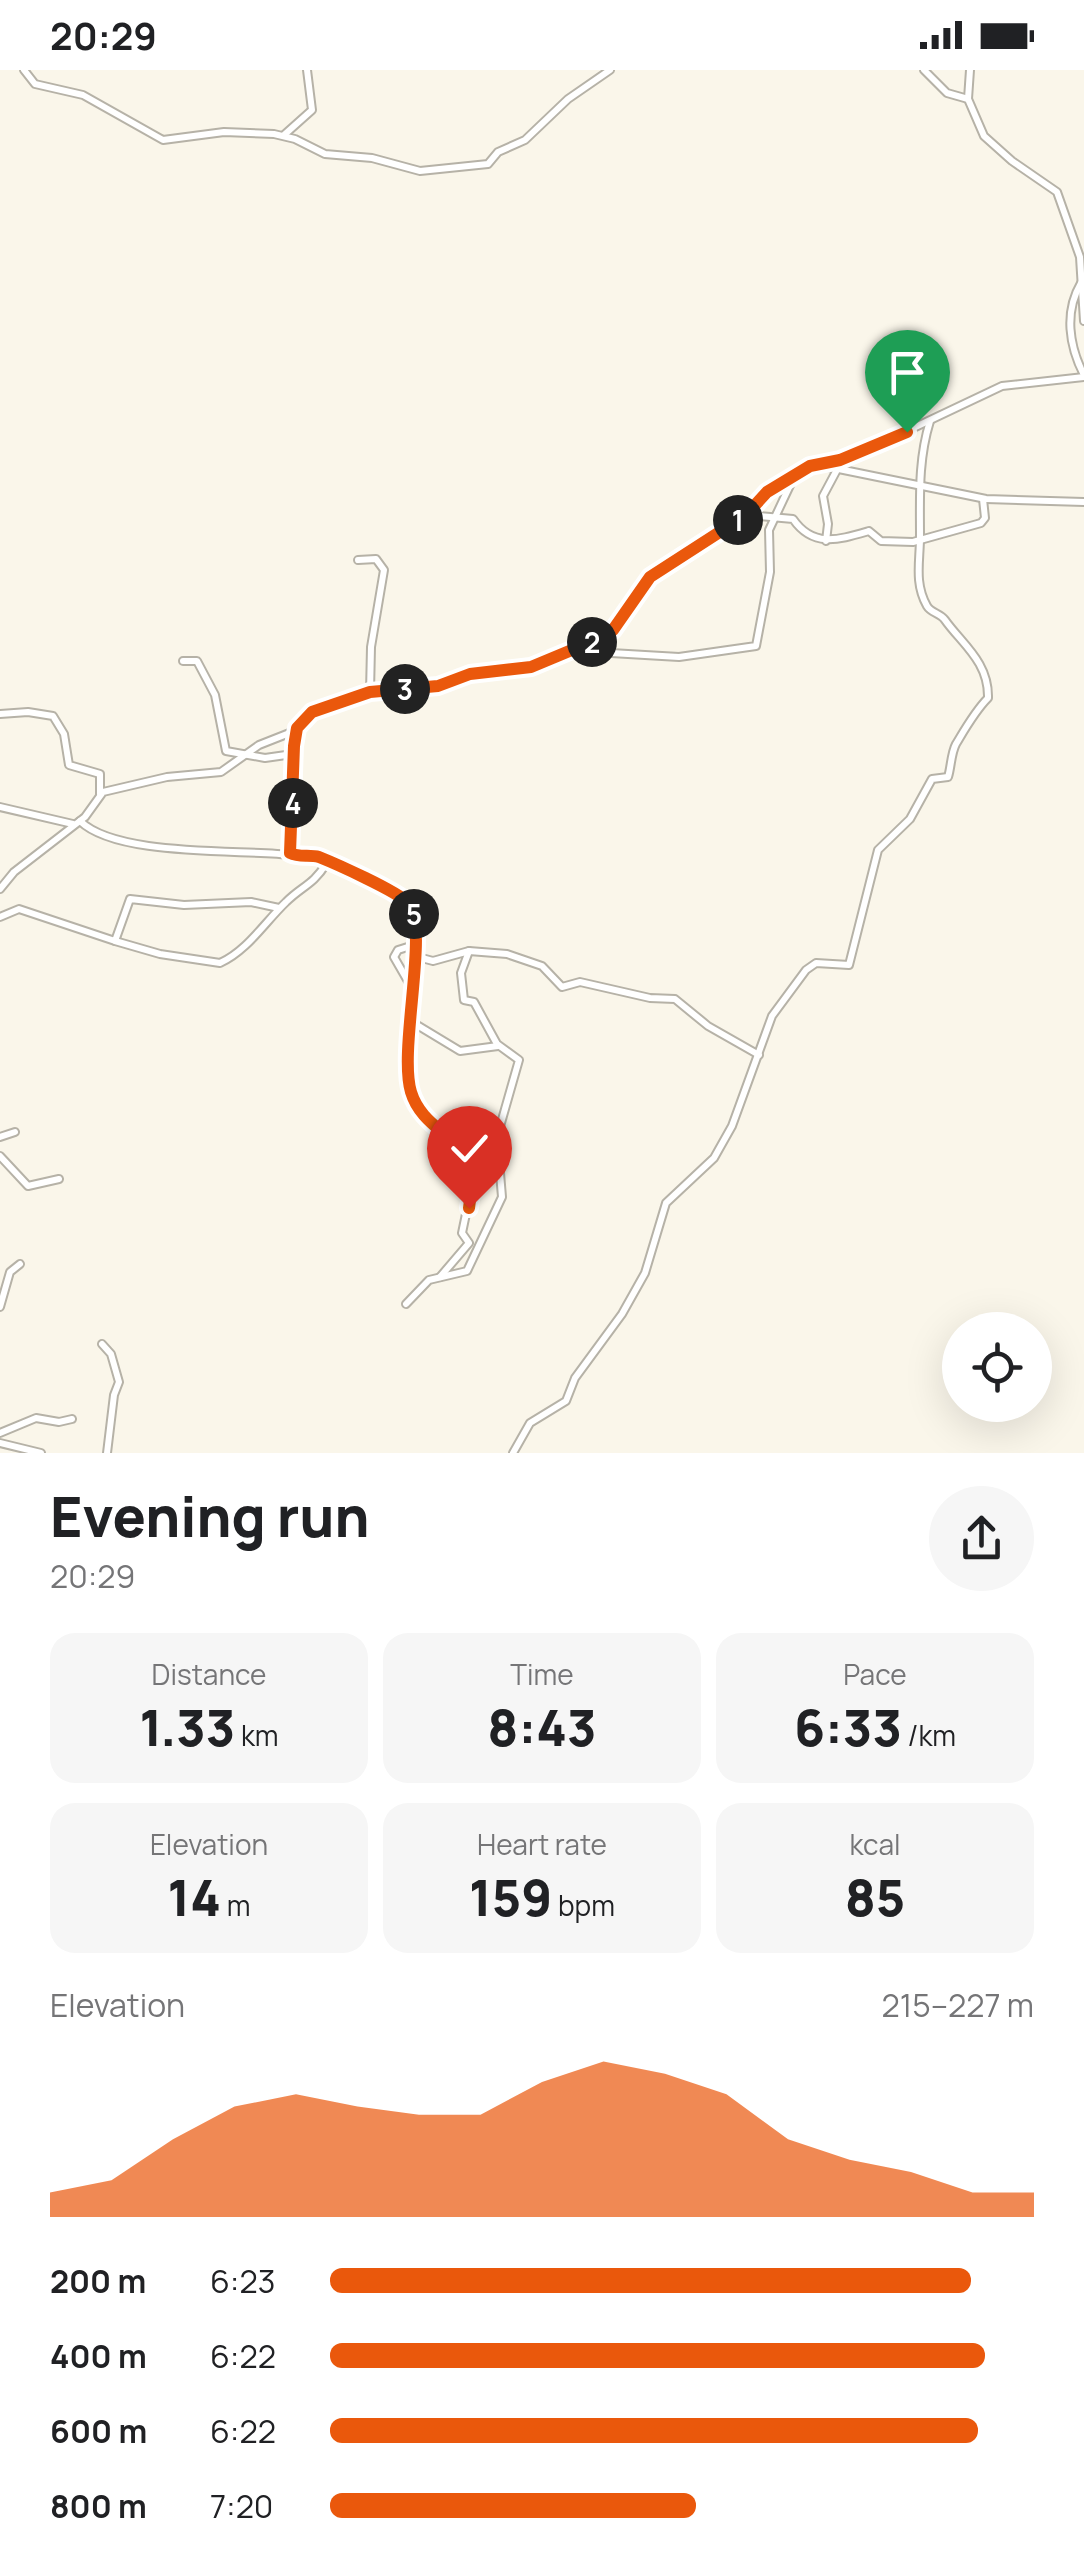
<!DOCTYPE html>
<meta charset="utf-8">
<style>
:root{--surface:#fff;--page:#f6f6f6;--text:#202124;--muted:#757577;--accent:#ea580c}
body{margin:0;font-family:Manrope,sans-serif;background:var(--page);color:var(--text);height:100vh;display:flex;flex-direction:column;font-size:38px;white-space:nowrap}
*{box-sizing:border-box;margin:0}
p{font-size:32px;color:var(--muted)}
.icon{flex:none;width:55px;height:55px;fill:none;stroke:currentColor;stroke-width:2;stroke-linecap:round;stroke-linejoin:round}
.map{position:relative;height:1383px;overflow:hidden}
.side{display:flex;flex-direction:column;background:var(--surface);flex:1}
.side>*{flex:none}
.fabs{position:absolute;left:942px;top:1242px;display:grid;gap:20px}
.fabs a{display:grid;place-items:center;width:110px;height:110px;border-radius:50%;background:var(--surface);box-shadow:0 10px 40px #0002;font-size:50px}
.pin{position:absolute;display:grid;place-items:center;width:85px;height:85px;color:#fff;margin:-102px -42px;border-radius:50% 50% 50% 0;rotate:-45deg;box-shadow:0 0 10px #0007}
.pin .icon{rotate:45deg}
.km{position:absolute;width:50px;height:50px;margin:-25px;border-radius:50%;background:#222;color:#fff;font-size:28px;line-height:50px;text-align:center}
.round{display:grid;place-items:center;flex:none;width:105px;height:105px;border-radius:52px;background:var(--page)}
.overview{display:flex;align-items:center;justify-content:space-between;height:170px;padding:0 50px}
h1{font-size:55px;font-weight:800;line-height:75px}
.metrics{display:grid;grid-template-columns:repeat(3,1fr);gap:15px;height:170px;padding:10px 50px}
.metrics div{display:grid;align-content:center;border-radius:25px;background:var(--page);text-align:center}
.metrics b{font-size:50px;font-weight:800}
.metrics small{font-size:28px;font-weight:400}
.metrics p{font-size:28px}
.chart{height:280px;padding:20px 50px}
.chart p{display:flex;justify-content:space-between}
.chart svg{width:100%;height:180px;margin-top:10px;fill:var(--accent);opacity:.7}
ul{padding:0 50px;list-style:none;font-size:32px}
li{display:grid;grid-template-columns:160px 120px 1fr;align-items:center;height:75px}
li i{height:25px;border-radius:12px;background:var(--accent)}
.status{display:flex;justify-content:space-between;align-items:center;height:70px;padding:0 50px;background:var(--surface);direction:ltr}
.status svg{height:28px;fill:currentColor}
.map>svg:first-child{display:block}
</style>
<div class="status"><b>20:29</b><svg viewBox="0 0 49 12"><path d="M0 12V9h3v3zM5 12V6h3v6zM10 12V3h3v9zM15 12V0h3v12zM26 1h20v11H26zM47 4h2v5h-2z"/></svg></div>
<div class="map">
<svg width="1084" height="1383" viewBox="0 0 1084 1383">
<rect width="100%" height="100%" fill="#faf6ea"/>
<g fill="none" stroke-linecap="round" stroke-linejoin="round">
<g stroke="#b6b2a7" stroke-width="10">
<g id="minor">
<polyline points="24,0 35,14 83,25 163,70 224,62 274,64 295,69 325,84 372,88 420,101 488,94 498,82 525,70 568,29 610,0"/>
<polyline points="924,0 947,23 968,29"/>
<polyline points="970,0 968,29 984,66 1012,91 1057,122 1080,187 1084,251"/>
<polyline points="284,65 312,40 307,0"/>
<path d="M 1081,213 C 1064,242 1069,276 1084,305"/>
<polyline points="824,396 986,429 1084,432"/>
<path d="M 748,445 L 793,449 C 813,478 838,470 869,461 L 881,471 L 913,472 L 981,453 L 985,448 L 983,429"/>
<polyline points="826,471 828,454 823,426 839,396"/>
<polyline points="358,490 376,489 384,500 371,577 370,622"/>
<polyline points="600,569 611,583 679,587 756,576 770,502 769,460 793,409"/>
<polyline points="183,591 197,591 215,625 226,681 265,688 293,684"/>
<polyline points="0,644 28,642 53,646 64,664 69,695 100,704 100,724"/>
<polyline points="297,661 289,780 296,786 322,788 326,794"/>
<polyline points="0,737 73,754"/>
<path d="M 80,751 C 117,787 239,779 292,785"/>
<polyline points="0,819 14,802 85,747 103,722 167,707 221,702 259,675 292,662 326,634 370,622 438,616 470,604 531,597 600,569 613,560 650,507 746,445 764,424 806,398 840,390 907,361 1002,316 1084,307"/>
<polyline points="0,847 19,839 115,871 130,829 184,835 251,832 279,838"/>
<path d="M 115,871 L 160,884 L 220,893 C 247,881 265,852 286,832 C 302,816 313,815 326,794 L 336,795 L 396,824 L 414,842 L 414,875 L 398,880 L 394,887 L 413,920 L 410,958"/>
<polyline points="414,886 433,891 469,881 507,884 542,896 562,917 580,912 650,928 675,929 708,956 759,985"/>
<polyline points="409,943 412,899"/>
<polyline points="0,1067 15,1062"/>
<polyline points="0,1086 28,1116 59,1109"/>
<path d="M 440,1207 L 469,1173 L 462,1163 L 472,1115 L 464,1104 C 464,1098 466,1093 466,1088 C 465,1077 429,1054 420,1042 C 405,1021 404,989 407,964 L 417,955 L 460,981 L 498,976"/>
<polyline points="406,1234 429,1210 467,1201 502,1127 497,1067 519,990 497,974 474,932 464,930 461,903 469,881"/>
<polyline points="0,1237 10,1202 20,1194"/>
<polyline points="102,1274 111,1284 119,1312 114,1325 107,1383"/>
<polyline points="0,1363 36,1348 59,1352 72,1349"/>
<polyline points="0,1373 41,1383"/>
<path d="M 513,1383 L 530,1353 L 566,1331 L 575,1308 L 622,1244 L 645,1203 L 666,1133 L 714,1088 L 732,1056 L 772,946 L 806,900 L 816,893 L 849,895 L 878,780 L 910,749 L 932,709 L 948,707 C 951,698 951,683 956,674 C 965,659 975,641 988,628 C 989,592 962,574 945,550 C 940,543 931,543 927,536 C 914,513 920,491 920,467 C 920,426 918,390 930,351"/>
</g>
</g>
<use href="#minor" stroke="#fff" stroke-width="6"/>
</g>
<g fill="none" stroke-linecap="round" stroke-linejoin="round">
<g stroke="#fff" stroke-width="20">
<path id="route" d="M 469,1138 L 472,1115 L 464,1104 L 465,1085 C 448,1062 420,1052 411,1022 C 398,979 430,857 408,833 C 397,821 334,793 319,787 C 309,784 300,788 290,783 L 294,676 L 297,658 L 312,642 L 370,622 L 438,616 L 470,604 L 531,597 L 603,567 L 613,560 L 650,507 L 746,445 L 767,422 L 810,396 L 840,390 L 907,362"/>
</g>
<use href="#route" stroke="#ea580c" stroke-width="12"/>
</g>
</svg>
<div class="fabs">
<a><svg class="icon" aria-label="locate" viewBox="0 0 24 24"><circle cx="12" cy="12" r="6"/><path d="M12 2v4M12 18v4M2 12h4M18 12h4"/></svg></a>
</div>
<div class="pin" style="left:907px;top:362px;background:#1e9e55"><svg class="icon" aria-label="arrive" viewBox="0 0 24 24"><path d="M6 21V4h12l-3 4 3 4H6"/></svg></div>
<div class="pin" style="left:469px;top:1138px;background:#d93025"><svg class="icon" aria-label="check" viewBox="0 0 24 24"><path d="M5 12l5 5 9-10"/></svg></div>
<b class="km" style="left:738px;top:450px">1</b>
<b class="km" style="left:592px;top:572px">2</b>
<b class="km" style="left:405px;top:619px">3</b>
<b class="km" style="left:293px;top:733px">4</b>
<b class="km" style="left:414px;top:844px">5</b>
</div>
<section class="side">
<div class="overview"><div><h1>Evening run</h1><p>20:29</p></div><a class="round"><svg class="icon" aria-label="share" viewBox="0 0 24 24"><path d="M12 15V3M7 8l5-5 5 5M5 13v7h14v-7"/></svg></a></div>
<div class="metrics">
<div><p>Distance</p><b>1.33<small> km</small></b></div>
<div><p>Time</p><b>8:43</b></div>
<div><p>Pace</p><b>6:33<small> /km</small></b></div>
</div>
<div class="metrics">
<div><p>Elevation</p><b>14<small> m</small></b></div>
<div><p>Heart rate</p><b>159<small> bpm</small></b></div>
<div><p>kcal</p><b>85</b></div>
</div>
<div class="chart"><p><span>Elevation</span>215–227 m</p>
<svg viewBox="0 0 160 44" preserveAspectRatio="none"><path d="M0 44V38L10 35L20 25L30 17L40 14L50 17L60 19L70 19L80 11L90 6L100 9L110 14L120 25L130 30L140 33L150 38L160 38V44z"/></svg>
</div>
<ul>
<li><b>200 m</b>6:23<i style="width:91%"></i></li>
<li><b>400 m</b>6:22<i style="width:93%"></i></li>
<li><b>600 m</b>6:22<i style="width:92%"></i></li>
<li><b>800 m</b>7:20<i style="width:52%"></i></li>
</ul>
</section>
